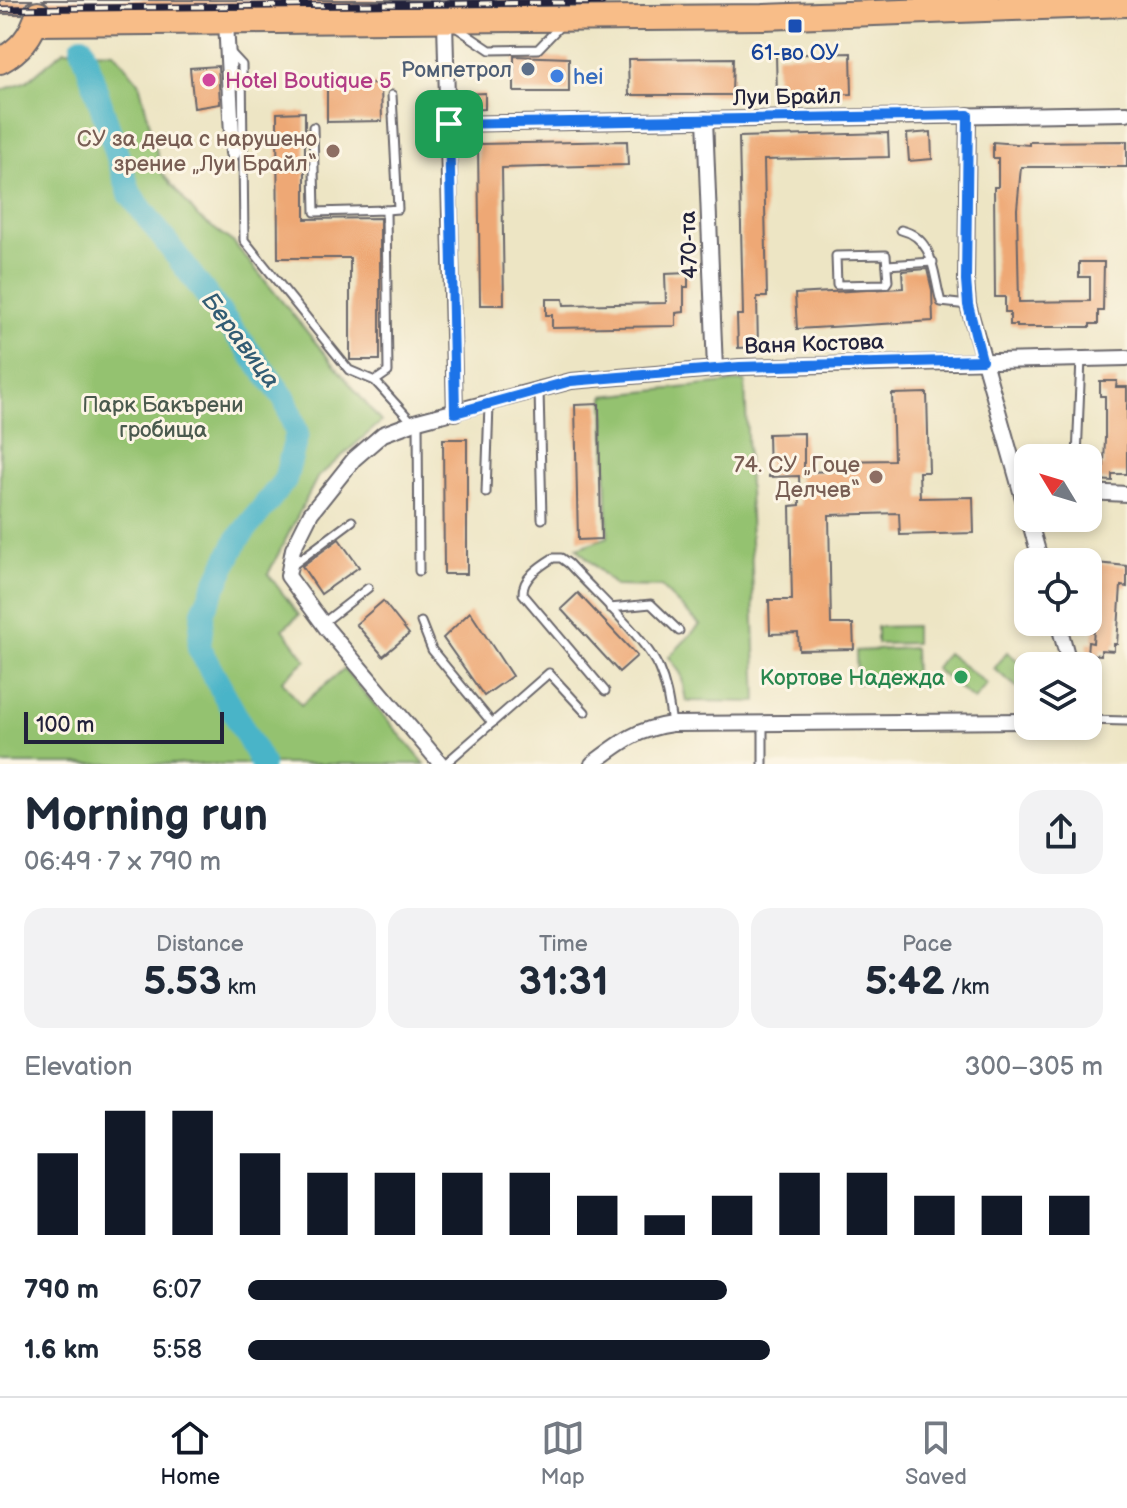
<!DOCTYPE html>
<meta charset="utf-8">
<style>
:root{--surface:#fff;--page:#f2f2f3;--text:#1f2937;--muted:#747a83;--line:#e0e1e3;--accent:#111827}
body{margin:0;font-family:"Balsamiq Sans",sans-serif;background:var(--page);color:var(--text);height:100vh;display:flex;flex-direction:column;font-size:30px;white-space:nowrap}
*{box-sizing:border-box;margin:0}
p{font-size:26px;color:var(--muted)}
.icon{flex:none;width:44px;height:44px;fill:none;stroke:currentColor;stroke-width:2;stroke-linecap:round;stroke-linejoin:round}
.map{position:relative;height:764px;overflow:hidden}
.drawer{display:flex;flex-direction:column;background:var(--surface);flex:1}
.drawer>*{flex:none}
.needle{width:52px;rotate:308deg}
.controls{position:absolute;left:1014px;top:444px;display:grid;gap:16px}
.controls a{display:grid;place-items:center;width:88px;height:88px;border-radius:16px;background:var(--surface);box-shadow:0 4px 12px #0003;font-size:40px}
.scale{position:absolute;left:24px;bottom:20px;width:200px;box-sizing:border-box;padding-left:8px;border:4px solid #22223b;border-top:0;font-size:22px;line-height:28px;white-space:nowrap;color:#22223b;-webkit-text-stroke:6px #fcf5e5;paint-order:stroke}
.pin{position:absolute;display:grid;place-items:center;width:68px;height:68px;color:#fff;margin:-34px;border-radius:16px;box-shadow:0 4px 12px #0006}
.round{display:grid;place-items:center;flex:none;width:84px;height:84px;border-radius:24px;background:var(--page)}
.overview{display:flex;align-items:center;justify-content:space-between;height:136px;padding:0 24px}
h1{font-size:44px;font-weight:700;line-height:60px}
.metrics{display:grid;grid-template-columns:repeat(3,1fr);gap:12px;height:136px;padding:8px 24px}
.metrics div{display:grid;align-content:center;border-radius:20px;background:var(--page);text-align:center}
.metrics b{font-size:40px;font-weight:700}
.metrics small{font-size:22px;font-weight:400}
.metrics p{font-size:22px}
.chart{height:224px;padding:16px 24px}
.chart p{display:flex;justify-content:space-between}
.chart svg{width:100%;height:144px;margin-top:8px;stroke:var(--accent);stroke-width:6}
ul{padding:0 24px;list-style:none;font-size:26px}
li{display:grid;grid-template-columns:128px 96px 1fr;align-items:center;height:60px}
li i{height:20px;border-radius:10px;background:var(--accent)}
.menu{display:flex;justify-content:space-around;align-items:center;height:112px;border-top:2px solid var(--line);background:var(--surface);font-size:22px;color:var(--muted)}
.menu a{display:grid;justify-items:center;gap:4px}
.menu .current{color:var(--accent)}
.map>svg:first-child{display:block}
</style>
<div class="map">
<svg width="1127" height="764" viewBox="0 0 1127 764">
<rect width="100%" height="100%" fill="#fcf5e5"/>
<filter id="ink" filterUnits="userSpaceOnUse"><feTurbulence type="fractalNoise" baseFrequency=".0125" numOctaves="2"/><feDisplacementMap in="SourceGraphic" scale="16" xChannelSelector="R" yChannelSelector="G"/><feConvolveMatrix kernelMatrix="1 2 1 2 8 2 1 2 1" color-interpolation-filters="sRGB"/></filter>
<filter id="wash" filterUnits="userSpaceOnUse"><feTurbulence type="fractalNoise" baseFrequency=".006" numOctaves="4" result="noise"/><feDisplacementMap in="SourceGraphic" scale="32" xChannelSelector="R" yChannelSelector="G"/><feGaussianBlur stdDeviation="1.8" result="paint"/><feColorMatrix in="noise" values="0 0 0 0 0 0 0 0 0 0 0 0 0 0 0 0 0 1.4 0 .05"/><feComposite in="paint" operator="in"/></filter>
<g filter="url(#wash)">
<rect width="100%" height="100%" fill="#ede5c4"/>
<g fill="#94c270" stroke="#5b7256" stroke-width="2">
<polygon points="64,50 114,52 139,82 162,173 198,217 234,243 381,422 317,478 268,574 299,615 283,629 306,660 282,681 301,705 344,669 425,764 0,764 0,91 27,81"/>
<polygon points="745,381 757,702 686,701 681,674 669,657 700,625 661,587 615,586 577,548 608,537 604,396"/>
<polygon points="915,626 915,643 877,644 877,627"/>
<polygon points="914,648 915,680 857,683 856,651"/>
<polygon points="1007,652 1028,669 1028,696 994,669"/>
<polygon points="947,653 987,684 974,700 935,669"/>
</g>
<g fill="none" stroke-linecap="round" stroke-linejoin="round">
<polyline stroke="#4ab4c8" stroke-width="24" points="82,47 130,194 285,399 297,434 285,480 237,540 203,611 199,648 262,764"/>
</g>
<g id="blocks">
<g fill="#eea874">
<polygon points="0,0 33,0 27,3 22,14 0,14"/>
<polygon points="43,0 550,0 550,4 51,8"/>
<polygon points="851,53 852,94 777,96 776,55"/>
<polygon points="514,56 569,58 569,92 514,92"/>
<polygon points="733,58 732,95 629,95 628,59"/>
<polygon points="218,66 220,104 194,108 190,68"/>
<polygon points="381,84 382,121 327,122 327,85"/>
<polygon points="485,93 485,109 462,110 461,94"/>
<polygon points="305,112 305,219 380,218 380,360 350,360 350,258 278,258 277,113"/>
<polygon points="931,132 932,159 909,161 907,134"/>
<polygon points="888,133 889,157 764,160 767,297 757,297 758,347 738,348 737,315 743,315 739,137"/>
<polygon points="627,141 628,165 502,168 504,305 480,305 478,144"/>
<polygon points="1127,141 1127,167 1021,167 1017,209 1019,302 1090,301 1090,277 1079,277 1079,262 1104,262 1103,311 1098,311 1098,324 1090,324 1090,327 1017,327 1017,325 1010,325 1010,312 1005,312 1005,297 995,297 994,187 998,187 998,158 993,158 993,142 1029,145 1029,142"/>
<polygon points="927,269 932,290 933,321 797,329 795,294 903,288 902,271"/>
<polygon points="688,273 688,287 684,287 684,312 676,313 676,326 552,328 552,315 546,315 546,299 563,299 564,305 666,303 665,274"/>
<polygon points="1100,381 1117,381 1116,387 1127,387 1127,474 1112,474 1112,481 1097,480 1097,466 1104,466 1105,438 1105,396 1100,396"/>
<polygon points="927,393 929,472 919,472 920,498 973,497 974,533 900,535 899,513 829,515 831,624 853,624 854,649 799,650 798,633 770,634 769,600 792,600 790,506 800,505 799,476 769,477 768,434 804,433 804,472 836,471 836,461 894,460 892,394"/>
<polygon points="599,404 601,539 578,540 575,405"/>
<polygon points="443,439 467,439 467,574 444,574"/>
<polygon points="339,539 359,567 321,594 302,566"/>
<polygon points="1096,563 1127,566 1127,587 1121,586 1117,644 1114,644 1114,651 1101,650 1101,655 1087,654 1088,642 1093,643 1095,613 1097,614 1099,578 1095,578"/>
<polygon points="578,593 637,656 619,672 561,609"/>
<polygon points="383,601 409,634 383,656 356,624"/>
<polygon points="470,612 512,676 484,696 443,638"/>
</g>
</g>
</g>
<g filter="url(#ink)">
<use href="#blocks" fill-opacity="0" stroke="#69666b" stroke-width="2"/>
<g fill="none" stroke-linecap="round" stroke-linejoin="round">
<g stroke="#69666b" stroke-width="11">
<g id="service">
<polyline points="454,26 490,50 538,49 561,25"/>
<polyline points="229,51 242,65 244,240 349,370 375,381 413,423"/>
<polyline points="313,127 315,212 386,210 388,372 375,381"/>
<polyline points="386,210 398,209 392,95"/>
<path d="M 901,230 C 935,238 933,275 941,302 L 968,305"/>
<polygon points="886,255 888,281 886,284 837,285 836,256"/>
<polyline points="887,265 933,262"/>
<polyline points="539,390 542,519"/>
<polyline points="418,421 419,571"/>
<polyline points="1077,458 1081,358"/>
<polyline points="486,493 489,404"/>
<polyline points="293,565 352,521"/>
<polyline points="610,608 651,604 679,631"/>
<polyline points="421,622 432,650 492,723"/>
<polyline points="323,623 368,588"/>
<path d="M 605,691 L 523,594 C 522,578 540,566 553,558 L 561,558 L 569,564 C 593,591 646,638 659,669 C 667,687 669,705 672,724"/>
<polyline points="1088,720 1127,721"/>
<polyline points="763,724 763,764"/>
<polyline points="445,764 549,673 585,712"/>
</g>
</g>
<g stroke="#69666b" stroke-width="18">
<g id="minor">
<polyline points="445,21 455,413"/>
<polyline points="226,22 233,153"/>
<polyline points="968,115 966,280 968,305 1041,562"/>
<polyline points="705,119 715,369"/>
<polyline points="449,124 1127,113"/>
<polyline points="1088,492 1127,494"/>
<polyline points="1058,622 1070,666"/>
<polyline points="441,764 327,629 288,576 293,549 311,513 354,459 383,434 418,421 571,381 740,367 1127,358"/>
<path d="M 592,764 C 620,743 636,729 672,724 L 1028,721"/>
</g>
</g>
<g stroke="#69666b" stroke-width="28">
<g id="primary">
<polyline points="36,23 763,17 1127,4"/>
<path d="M 0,61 C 20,50 32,36 38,14"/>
</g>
</g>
<use href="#service" stroke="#fff" stroke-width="7"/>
<use href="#minor" stroke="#fff" stroke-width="14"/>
<use href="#primary" stroke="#f8bd88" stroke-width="24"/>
<g stroke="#22223b" stroke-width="7">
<polyline id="rail" points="0,9 602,2"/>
</g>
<use href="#rail" stroke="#fcf5e5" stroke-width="4" stroke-dasharray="12" stroke-linecap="butt"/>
</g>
</g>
<g fill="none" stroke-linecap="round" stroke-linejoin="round" filter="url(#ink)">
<g stroke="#fff" stroke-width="16">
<polygon id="route" points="968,115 966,280 968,305 982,360 740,367 571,381 455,413 449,124"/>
</g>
<use href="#route" stroke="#1a73e8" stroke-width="10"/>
</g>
<rect fill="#1a4fb4" stroke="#fcf5e5" stroke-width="3" x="787" y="18" width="16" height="16" rx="4"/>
<circle fill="#5c6f8a" stroke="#fcf5e5" stroke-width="3" cx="528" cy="69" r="8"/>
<circle fill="#3f7fe0" stroke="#fcf5e5" stroke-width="3" cx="557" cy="76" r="8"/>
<circle fill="#d1479c" stroke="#fcf5e5" stroke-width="3" cx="209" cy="80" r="8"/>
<g fill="#8d6e63" stroke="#fcf5e5" stroke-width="3">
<circle cx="333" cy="151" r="8"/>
<circle cx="876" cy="477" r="8"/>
</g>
<circle fill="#2e9e5b" stroke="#fcf5e5" stroke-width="3" cx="961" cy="677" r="8"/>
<g text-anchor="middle" stroke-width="6" stroke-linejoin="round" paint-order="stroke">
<g font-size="22" fill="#164399" stroke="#fcf5e5">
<text x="795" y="60">61-во ОУ</text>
</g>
<g font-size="22" fill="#4e5e75" stroke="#fcf5e5" text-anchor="end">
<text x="512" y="77">Ромпетрол</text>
</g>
<g font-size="22" fill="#366cbe" stroke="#fcf5e5" text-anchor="start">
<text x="573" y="84">hei</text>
</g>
<g font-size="22" fill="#b23c85" stroke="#fcf5e5" text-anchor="start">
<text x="225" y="88">Hotel Boutique 5</text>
</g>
<g font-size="22" fill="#22223b" stroke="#fcf5e5">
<text transform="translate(787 96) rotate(-1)" y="8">Луи Брайл</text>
<text transform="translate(688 245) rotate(-92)" y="8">470-та</text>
<text transform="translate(814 343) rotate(-2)" y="8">Ваня Костова</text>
</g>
<g font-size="22" fill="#785e54" stroke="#fcf5e5" text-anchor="end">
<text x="317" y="146">СУ за деца с нарушено<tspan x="317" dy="25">зрение „Луи Брайл“</tspan></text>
<text x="860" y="472">74. СУ „Гоце<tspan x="860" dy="25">Делчев“</tspan></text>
</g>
<g font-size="22" fill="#4a5a4e" stroke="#fcf5e5">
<text x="163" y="412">Парк Бакърени<tspan x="163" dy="25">гробища</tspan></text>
</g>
<g font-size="22" fill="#27864d" stroke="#fcf5e5" text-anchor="end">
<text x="945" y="685">Кортове Надежда</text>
</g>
<g font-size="24" font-style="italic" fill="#325c73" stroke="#fcf5e5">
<text transform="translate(241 340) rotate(53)" y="8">Беравица</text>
</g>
</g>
</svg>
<div class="controls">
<a><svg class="needle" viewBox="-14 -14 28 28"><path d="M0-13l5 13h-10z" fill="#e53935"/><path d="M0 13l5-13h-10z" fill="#747a83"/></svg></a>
<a><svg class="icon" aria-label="locate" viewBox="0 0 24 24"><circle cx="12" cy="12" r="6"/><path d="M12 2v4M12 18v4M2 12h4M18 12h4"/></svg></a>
<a><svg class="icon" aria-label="layers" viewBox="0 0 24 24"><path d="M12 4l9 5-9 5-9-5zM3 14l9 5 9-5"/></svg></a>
</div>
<div class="scale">100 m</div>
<div class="pin" style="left:449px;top:124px;background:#1e9e55"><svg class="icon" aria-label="arrive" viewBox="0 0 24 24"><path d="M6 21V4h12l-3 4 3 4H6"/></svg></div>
</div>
<section class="drawer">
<div class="overview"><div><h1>Morning run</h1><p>06:49 · 7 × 790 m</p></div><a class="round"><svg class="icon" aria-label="share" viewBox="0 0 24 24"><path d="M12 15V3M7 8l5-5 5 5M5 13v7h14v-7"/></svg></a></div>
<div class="metrics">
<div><p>Distance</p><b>5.53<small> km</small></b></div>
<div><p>Time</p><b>31:31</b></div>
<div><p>Pace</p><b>5:42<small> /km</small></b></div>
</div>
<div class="chart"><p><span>Elevation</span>300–305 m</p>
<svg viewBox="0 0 160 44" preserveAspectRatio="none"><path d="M5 44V19M15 44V6M25 44V6M35 44V19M45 44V25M55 44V25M65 44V25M75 44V25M85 44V32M95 44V38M105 44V32M115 44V25M125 44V25M135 44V32M145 44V32M155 44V32"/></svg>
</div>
<ul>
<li><b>790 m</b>6:07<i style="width:56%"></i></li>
<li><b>1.6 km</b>5:58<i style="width:61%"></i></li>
</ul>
</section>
<nav class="menu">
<a class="current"><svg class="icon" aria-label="home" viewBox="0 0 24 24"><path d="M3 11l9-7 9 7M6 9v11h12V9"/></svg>Home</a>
<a><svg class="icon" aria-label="map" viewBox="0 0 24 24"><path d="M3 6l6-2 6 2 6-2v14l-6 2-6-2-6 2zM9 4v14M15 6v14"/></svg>Map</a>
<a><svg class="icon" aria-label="saved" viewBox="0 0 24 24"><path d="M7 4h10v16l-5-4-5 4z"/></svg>Saved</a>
</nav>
